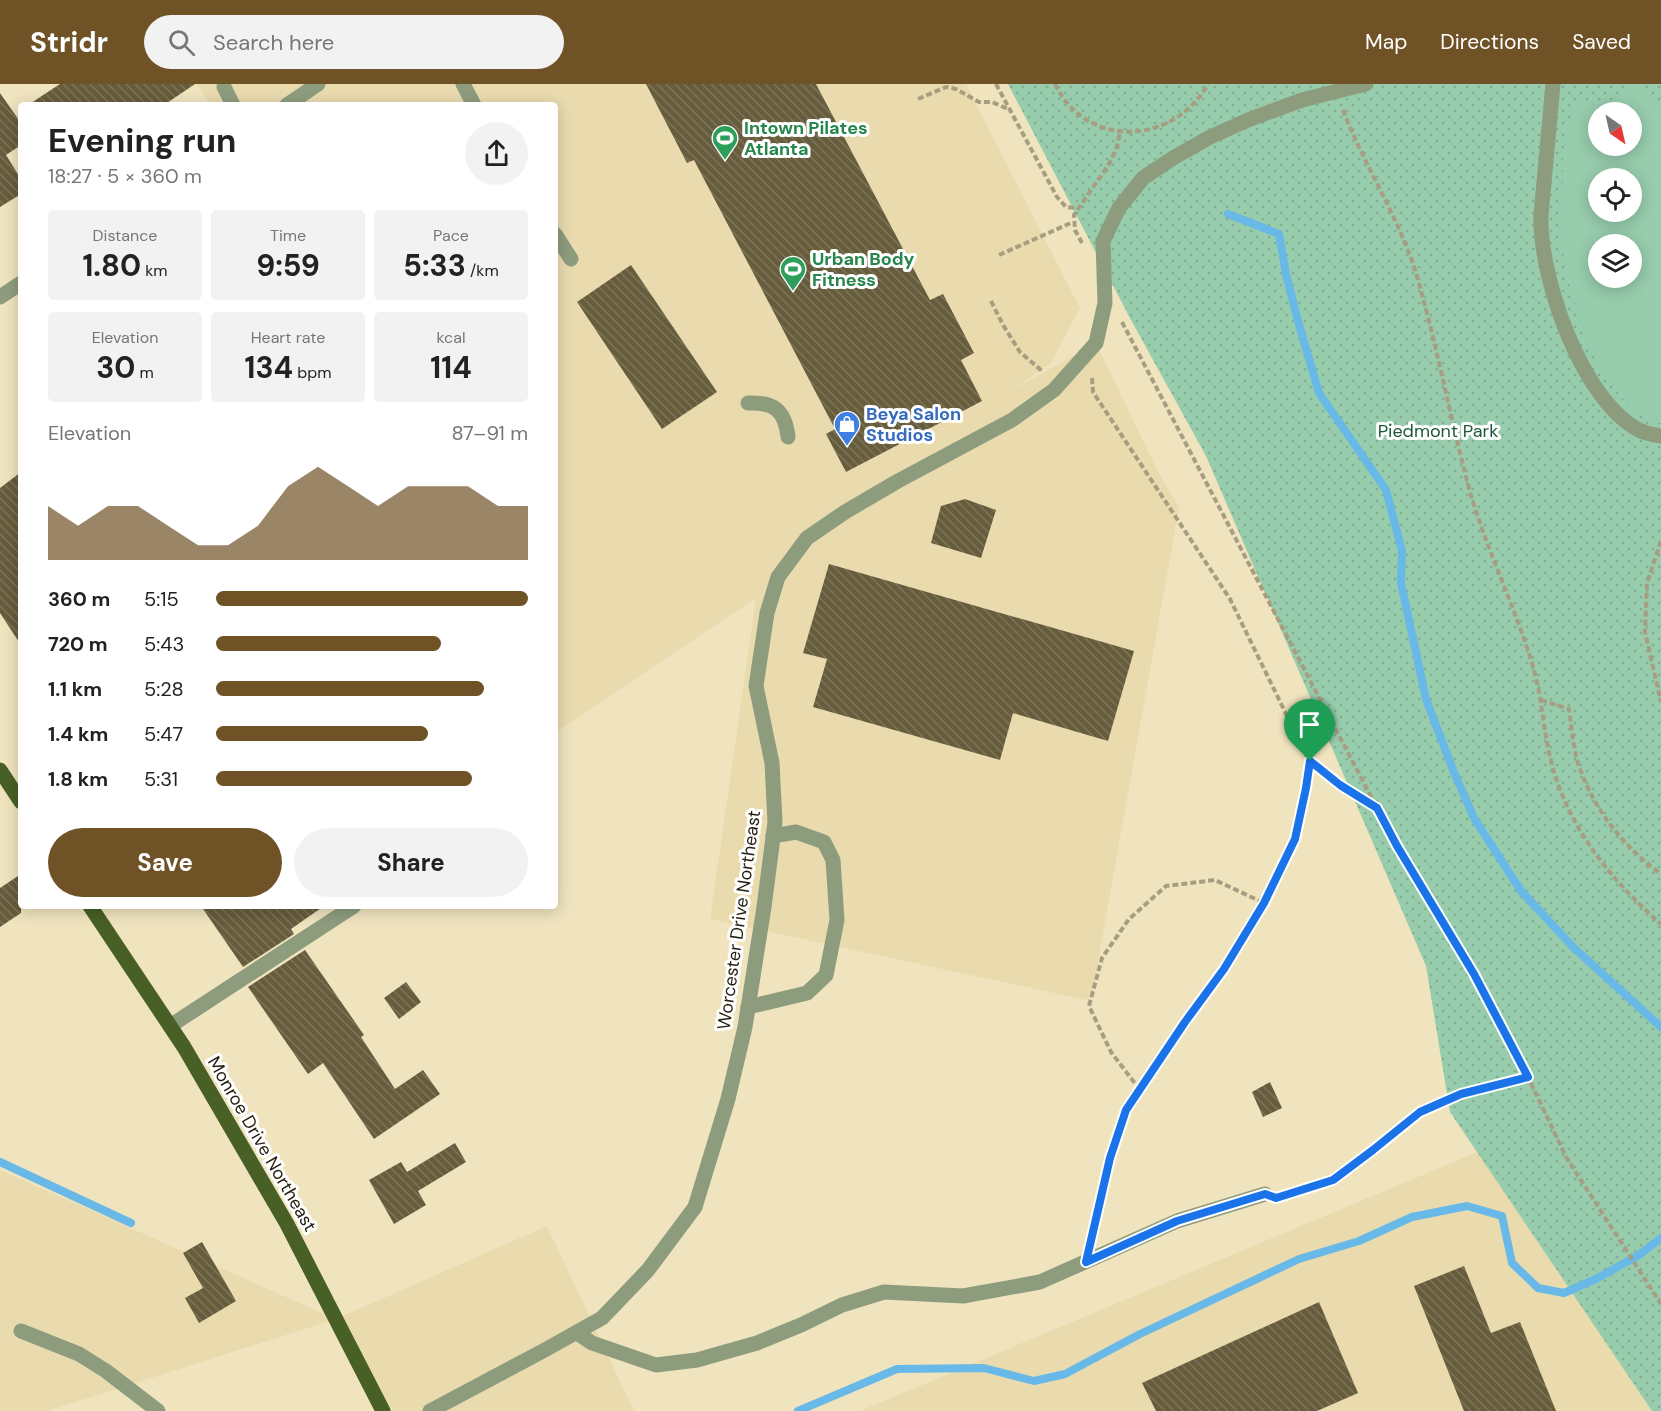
<!DOCTYPE html>
<meta charset="utf-8">
<style>
:root{--surface:#fff;--page:#f2f2f2;--text:#222;--muted:#767676;--accent:#705227}
body{margin:0;font-family:"DM Sans",sans-serif;background:var(--page);color:var(--text);height:100vh;display:flex;flex-direction:column;font-size:22px;white-space:nowrap}
*{box-sizing:border-box;margin:0}
p{font-size:20px;color:var(--muted)}
.icon{flex:none;width:33px;height:33px;fill:none;stroke:currentColor;stroke-width:2;stroke-linecap:round;stroke-linejoin:round}
.map{position:relative;flex:1;overflow:hidden}
.details{position:absolute;left:18px;top:18px;width:540px;height:807px;display:flex;flex-direction:column;background:var(--surface);border-radius:6px;box-shadow:0 3px 15px #0003}
.details>*{flex:none}
.needle{width:39px;rotate:146deg}
.fabs{position:absolute;left:1588px;top:18px;display:grid;gap:12px}
.fabs a{display:grid;place-items:center;width:54px;height:54px;border-radius:50%;background:var(--surface);box-shadow:0 3px 15px #0003;font-size:30px}
.pin{position:absolute;display:grid;place-items:center;width:51px;height:51px;color:#fff;margin:-62px -26px;border-radius:50% 50% 50% 0;rotate:-45deg;box-shadow:0 0 6px #0007}
.pin .icon{rotate:45deg}
.round{display:grid;place-items:center;flex:none;width:63px;height:63px;border-radius:32px;background:var(--page)}
.headline{display:flex;align-items:center;justify-content:space-between;height:102px;padding:0 30px}
h1{font-size:33px;font-weight:700;line-height:45px}
.stats{display:grid;grid-template-columns:repeat(3,1fr);gap:9px;height:102px;padding:6px 30px}
.stats div{display:grid;align-content:center;border-radius:6px;background:var(--page);text-align:center}
.stats b{font-size:30px;font-weight:700}
.stats small{font-size:16px;font-weight:400}
.stats p{font-size:16px}
.chart{height:168px;padding:12px 30px}
.chart p{display:flex;justify-content:space-between}
.chart svg{width:100%;height:108px;margin-top:6px;fill:var(--accent);opacity:.7}
.action{display:flex;gap:12px;margin-top:auto;padding:12px 30px}
.action a{flex:1;height:69px;border-radius:36px;background:var(--accent);color:#fff;font-size:24px;font-weight:700;line-height:69px;text-align:center}
.action a+a{background:var(--page);color:var(--text)}
ul{padding:0 30px;list-style:none;font-size:20px}
li{display:grid;grid-template-columns:96px 72px 1fr;align-items:center;height:45px}
li i{height:15px;border-radius:8px;background:var(--accent)}
header{display:flex;align-items:center;gap:36px;box-sizing:border-box;height:84px;padding:0 30px;background:var(--accent);color:#fff}
header strong{font-size:28px}
nav{display:flex;gap:33px;margin-inline-start:auto;font-size:21px}
.search{width:420px;height:54px;background:var(--page);display:flex;align-items:center;gap:15px;box-sizing:border-box;padding:0 21px;border-radius:33px;color:var(--muted);font-size:22px}
.map>svg:first-child{display:block}
</style>
<header>
<strong>Stridr</strong>
<div class="search"><svg class="icon" aria-label="search" viewBox="0 0 24 24"><circle cx="10" cy="10" r="6"/><path d="M15 15l6 6"/></svg>Search here</div>
<nav><a>Map</a><a>Directions</a><a>Saved</a></nav>
</header>
<div class="map">
<svg width="1661" height="1327" viewBox="0 0 1661 1327">
<defs>
<pattern id="park-dots" width="8" height="8" patternUnits="userSpaceOnUse" patternTransform="scale(1.5)"><rect width="8" height="8" fill="#97ccac"/><path d="M2 2h.1M6 6h.1" fill="none" stroke="#82af93" stroke-width="1.8" stroke-linecap="round"/></pattern>
<pattern id="building-back-hatch" width="6" height="6" patternUnits="userSpaceOnUse" patternTransform="scale(1.5)"><rect width="6" height="6" fill="#675c3b"/><path d="M-1 5l2 2M0 0l6 6M5-1l2 2" fill="none" stroke="#7c745a"/></pattern>
</defs>
<rect width="100%" height="100%" fill="#f0e4bf"/>
<g fill="#eadbaf">
<polygon points="197,0 966,0 1080,224 1051,279 1014,305 1096,259 1157,386 1179,424 1091,917 710,835 756,514 555,649 555,21 206,21 209,18"/>
<polygon points="1527,1047 1661,1327 860,1327"/>
<polygon points="0,1086 336,1235 547,1142 634,1327 383,1327 336,1235 48,1327 0,1327"/>
</g>
<path fill="url(#park-dots)" fill-rule="evenodd" d="M 1008,0 L 1661,0 L 1661,1327 L 1652,1327 L 1450,1028 L 1426,882 L 1206,372 L 1131,236 ZM 1599,28 L 1632,28 L 1632,62 L 1599,62 ZM 1599,94 L 1632,94 L 1632,128 L 1599,128 ZM 1599,160 L 1632,160 L 1632,194 L 1599,194 Z"/>
<path fill="#97ccac" fill-rule="evenodd" d="M 1630,0 L 1644,0 L 1661,26 L 1661,339 L 1654,339 L 1635,329 L 1602,290 L 1588,261 L 1571,208 L 1562,165 L 1563,66 L 1571,34 L 1580,14 C 1599,28 1622,22 1630,0 ZM 1599,28 L 1632,28 L 1632,62 L 1599,62 ZM 1599,94 L 1632,94 L 1632,128 L 1599,128 ZM 1599,160 L 1632,160 L 1632,194 L 1599,194 Z"/>
<g fill="none" stroke-linecap="round" stroke-linejoin="round">
<g stroke="#68b9e7" stroke-width="8">
<polyline points="1228,130 1279,150 1286,190 1298,237 1319,309 1386,406 1402,467 1401,499 1426,615 1453,686 1474,734 1521,807 1574,864 1661,943"/>
<polyline points="0,1078 131,1139"/>
<polyline points="798,1327 897,1285 984,1284 1034,1297 1065,1290 1140,1250 1299,1175 1359,1157 1412,1133 1467,1122 1502,1132 1512,1179 1538,1204 1564,1209 1596,1195 1639,1171 1661,1154"/>
</g>
</g>
<g fill="url(#building-back-hatch)">
<polygon points="60,0 195,0 164,21 28,21"/>
<polygon points="646,0 816,0 930,216 943,210 974,269 961,276 982,317 846,388 826,350 835,345 694,76 687,79"/>
<polygon points="0,9 21,39 21,61 6,71 21,95 21,110 0,123"/>
<polygon points="631,181 717,308 662,345 577,218"/>
<polygon points="21,388 21,561 0,529 0,404"/>
<polygon points="965,415 996,426 981,474 931,459 941,422"/>
<polygon points="829,480 1134,567 1108,657 1013,629 1000,676 813,623 827,575 803,569"/>
<polygon points="21,790 21,829 0,843 0,804"/>
<polygon points="201,822 324,822 291,845 294,850 243,883"/>
<polygon points="305,866 364,951 361,953 395,1005 423,986 440,1010 374,1055 323,979 308,990 248,903"/>
<polygon points="406,898 421,918 399,935 384,914"/>
<polygon points="1270,998 1282,1024 1263,1033 1252,1008"/>
<polygon points="455,1059 466,1078 418,1107 426,1121 394,1140 369,1096 401,1078 407,1088"/>
<polygon points="202,1158 236,1217 199,1239 185,1214 203,1204 183,1169"/>
<polygon points="1464,1182 1491,1249 1520,1238 1556,1327 1464,1327 1414,1202"/>
<polygon points="1319,1218 1358,1309 1317,1327 1156,1327 1142,1299"/>
</g>
<g fill="none" stroke-linecap="round" stroke-linejoin="round">
<g stroke="#a79e81" stroke-width="4" stroke-dasharray="6 3" stroke-linecap="butt">
<polyline points="996,0 1057,113 1066,123 1077,124"/>
<path d="M 1055,0 C 1087,66 1174,61 1208,0"/>
<polyline points="918,15 946,3 956,5 979,18 992,18 1008,25"/>
<path d="M 1343,26 C 1365,84 1401,136 1418,196 C 1438,266 1451,338 1470,408 C 1487,466 1514,521 1532,579 C 1542,611 1543,645 1551,677 C 1568,744 1611,796 1661,840"/>
<polyline points="1082,159 1075,146 1074,131 1109,80 1116,66 1120,49"/>
<polyline points="999,171 1073,138"/>
<polyline points="991,217 1003,241 1020,268 1042,287"/>
<polyline points="1122,238 1397,762 1474,890 1528,993 1566,1073 1661,1220"/>
<polyline points="1092,294 1093,308 1230,515 1309,677 1340,701 1376,723"/>
<polyline points="1661,457 1647,499 1645,548 1661,618"/>
<path d="M 1541,616 L 1569,625 C 1572,645 1573,666 1580,685 C 1595,727 1625,764 1661,790"/>
<polyline points="1140,1006 1111,968 1089,922 1102,874 1129,835 1166,802 1215,796 1264,819"/>
<polyline points="1285,1112 1333,1096 1373,1066 1420,1028 1461,1010 1528,993"/>
<polyline points="1091,1154 1110,1074 1126,1026 1185,937 1224,885 1264,819 1295,755 1306,704 1309,677"/>
</g>
<g stroke="#8e9c7e" stroke-width="15">
<polyline points="463,0 474,21"/>
<path d="M 1553,0 L 1541,131 C 1539,192 1581,316 1639,346 C 1645,349 1654,351 1661,352"/>
<polyline points="224,3 233,21"/>
<polyline points="287,21 318,0"/>
<polyline points="555,150 571,175"/>
<polyline points="0,213 21,199"/>
<path d="M 748,319 C 774,318 785,326 788,353"/>
<polyline points="748,923 807,909 826,891 837,836 833,776 824,758 796,748 773,752"/>
<polyline points="170,942 354,822"/>
<polyline points="21,1247 79,1270 106,1287 158,1327"/>
<polyline points="577,1249 592,1259 656,1281 697,1276 757,1259 801,1241 842,1221 884,1208 963,1212 1040,1198 1177,1137 1265,1110"/>
<polyline points="430,1327 543,1267 602,1234 648,1186 695,1123 728,1015 745,943 764,823 775,738 772,679 756,602 767,529 778,493 807,454 845,428 898,397 1012,336 1054,306 1096,259 1105,219 1103,157 1119,124 1143,94 1173,74 1210,53 1248,36 1302,16"/>
</g>
<g stroke="#486026" stroke-width="15">
<polyline points="0,686 21,718"/>
<polyline points="90,822 184,963 287,1140 383,1327"/>
</g>
<polyline stroke="#8e9c7e" stroke-width="15" points="1302,16 1366,0"/>
</g>
<g fill="none" stroke-linecap="round" stroke-linejoin="round">
<g stroke="#fff" stroke-width="12">
<polygon id="route" points="1310,677 1340,701 1377,724 1397,762 1474,890 1528,993 1461,1010 1420,1028 1373,1066 1333,1096 1276,1114 1265,1110 1177,1137 1086,1178 1110,1074 1126,1026 1185,938 1224,885 1264,819 1295,755 1306,704"/>
</g>
<use href="#route" stroke="#1a73e8" stroke-width="8"/>
</g>
<defs>
<g id="stadium-pin" transform="scale(1.35)"><path d="M0 17L-7.5 6A9.5 9.5 0 1 1 7.5 6Z" fill="#2e9e5b" stroke="#fff"/><path d="M0-5a6.5 5 0 1 0 0 10a6.5 5 0 1 0 0-10ZM-3.5-1.8h7v3.6h-7Z" fill="#fff"/></g>
<g id="shop-pin" transform="scale(1.35)"><path d="M0 17L-7.5 6A9.5 9.5 0 1 1 7.5 6Z" fill="#3f7fe0" stroke="#fff"/><path d="M-5-2.5h2.3a2.7 3.5 0 0 1 5.4 0H5L5.5 6h-11ZM-1.5-2.5h3a1.5 2.3 0 0 0-3 0Z" fill="#fff"/></g>
</defs>
<g fill-rule="evenodd">
<use href="#stadium-pin" x="725" y="54"/>
<use href="#stadium-pin" x="793" y="185"/>
<use href="#shop-pin" x="847" y="340"/>
</g>
<g text-anchor="middle" stroke-width="6" stroke-linejoin="round" paint-order="stroke">
<g font-size="18" font-weight="bold" fill="#27864d" stroke="#fff" text-anchor="start">
<text x="744" y="50">Intown Pilates<tspan x="744" dy="21">Atlanta</tspan></text>
<text x="812" y="181">Urban Body<tspan x="812" dy="21">Fitness</tspan></text>
</g>
<g font-size="18" font-weight="bold" fill="#366cbe" stroke="#fff" text-anchor="start">
<text x="866" y="336">Beya Salon<tspan x="866" dy="21">Studios</tspan></text>
</g>
<g font-size="18" fill="#1c583a" stroke="#fff">
<text x="1438" y="353">Piedmont Park</text>
</g>
<g font-size="18" fill="#211d0f" stroke="#fff">
<text transform="translate(739 836) rotate(-82)" y="6">Worcester Drive Northeast</text>
<text transform="translate(262 1060) rotate(60)" y="6">Monroe Drive Northeast</text>
</g>
</g>
</svg>
<div class="fabs">
<a><svg class="needle" viewBox="-14 -14 28 28"><path d="M0-13l5 13h-10z" fill="#e53935"/><path d="M0 13l5-13h-10z" fill="#767676"/></svg></a>
<a><svg class="icon" aria-label="locate" viewBox="0 0 24 24"><circle cx="12" cy="12" r="6"/><path d="M12 2v4M12 18v4M2 12h4M18 12h4"/></svg></a>
<a><svg class="icon" aria-label="layers" viewBox="0 0 24 24"><path d="M12 4l9 5-9 5-9-5zM3 14l9 5 9-5"/></svg></a>
</div>
<div class="pin" style="left:1310px;top:677px;background:#1e9e55"><svg class="icon" aria-label="arrive" viewBox="0 0 24 24"><path d="M6 21V4h12l-3 4 3 4H6"/></svg></div>
<section class="details">
<div class="headline"><div><h1>Evening run</h1><p>18:27 · 5 × 360 m</p></div><a class="round"><svg class="icon" aria-label="share" viewBox="0 0 24 24"><path d="M12 15V3M7 8l5-5 5 5M5 13v7h14v-7"/></svg></a></div>
<div class="stats">
<div><p>Distance</p><b>1.80<small> km</small></b></div>
<div><p>Time</p><b>9:59</b></div>
<div><p>Pace</p><b>5:33<small> /km</small></b></div>
</div>
<div class="stats">
<div><p>Elevation</p><b>30<small> m</small></b></div>
<div><p>Heart rate</p><b>134<small> bpm</small></b></div>
<div><p>kcal</p><b>114</b></div>
</div>
<div class="chart"><p><span>Elevation</span>87–91 m</p>
<svg viewBox="0 0 160 44" preserveAspectRatio="none"><path d="M0 44V22L10 30L20 22L30 22L40 30L50 38L60 38L70 30L80 14L90 6L100 14L110 22L120 14L130 14L140 14L150 22L160 22V44z"/></svg>
</div>
<ul>
<li><b>360 m</b>5:15<i style="width:100%"></i></li>
<li><b>720 m</b>5:43<i style="width:72%"></i></li>
<li><b>1.1 km</b>5:28<i style="width:86%"></i></li>
<li><b>1.4 km</b>5:47<i style="width:68%"></i></li>
<li><b>1.8 km</b>5:31<i style="width:82%"></i></li>
</ul>
<div class="action"><a>Save</a><a>Share</a></div>
</section>
</div>
